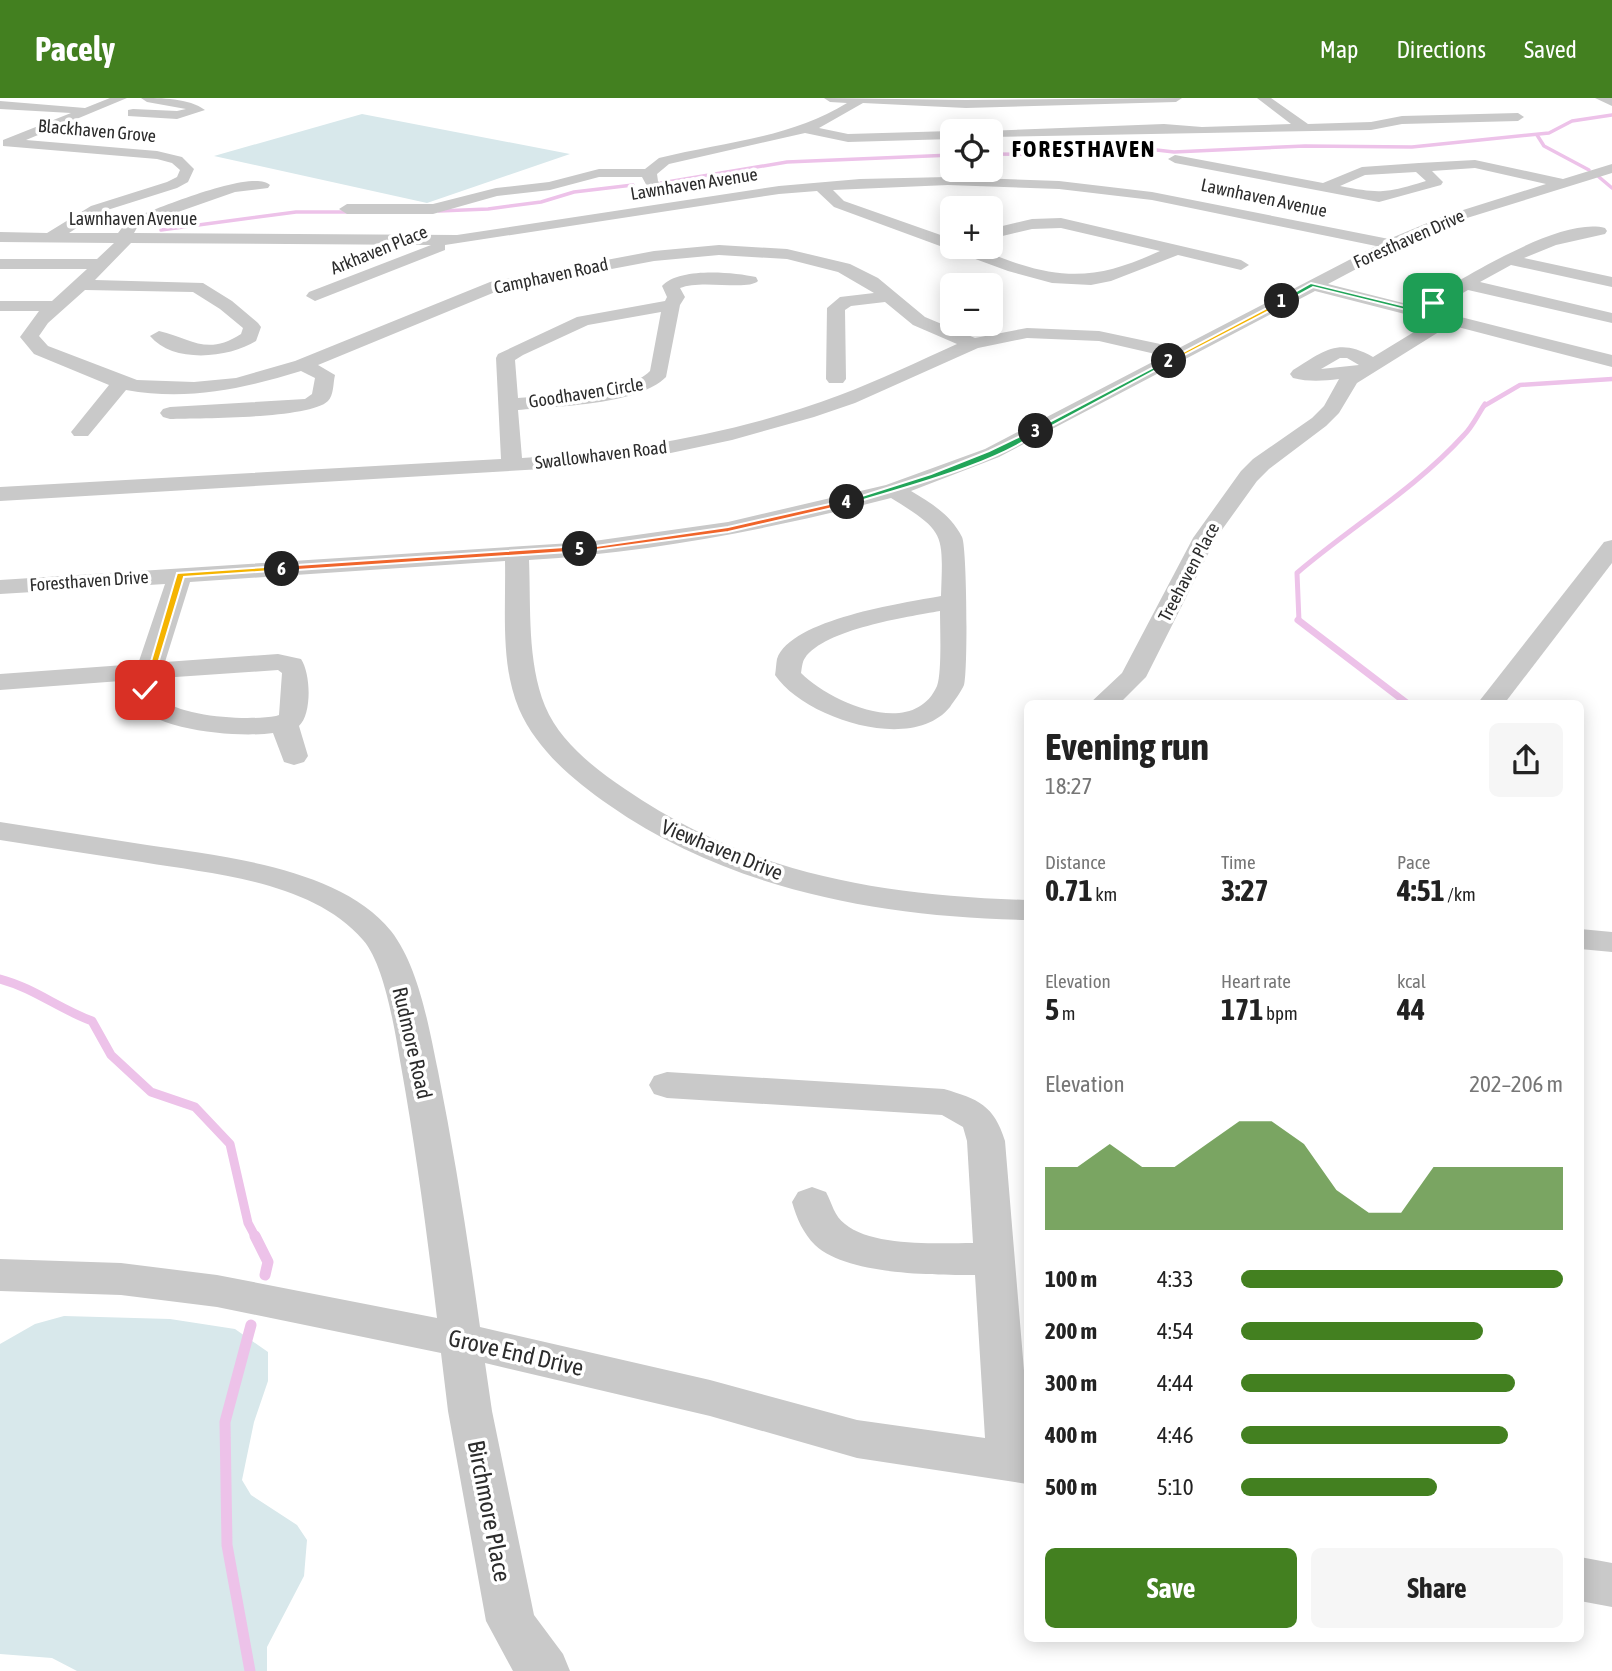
<!DOCTYPE html>
<meta charset="utf-8">
<style>
:root{--surface:#fff;--page:#f6f6f6;--text:#222;--muted:#767676;--accent:#438020}
body{margin:0;font-family:"Asap Condensed",sans-serif;background:var(--page);color:var(--text);height:100vh;display:flex;flex-direction:column;font-size:26px;white-space:nowrap}
*{box-sizing:border-box;margin:0}
p{font-size:23px;color:var(--muted)}
.icon{flex:none;width:38px;height:38px;fill:none;stroke:currentColor;stroke-width:2;stroke-linecap:round;stroke-linejoin:round}
.map{position:relative;flex:1;overflow:hidden}
.details{position:absolute;left:1024px;top:602px;width:560px;height:942px;display:flex;flex-direction:column;background:var(--surface);border-radius:10px;box-shadow:0 4px 18px #0003}
.details>*{flex:none}
.fabs{position:absolute;left:940px;top:21px;display:grid;gap:14px}
.fabs a{display:grid;place-items:center;width:63px;height:63px;border-radius:10px;background:var(--surface);box-shadow:0 4px 18px #0003;font-size:35px}
.pin{position:absolute;display:grid;place-items:center;width:60px;height:60px;color:#fff;margin:-30px;border-radius:14px;box-shadow:0 4px 10px #0006}
.km{position:absolute;width:35px;height:35px;margin:-18px;border-radius:50%;background:#222;color:#fff;font-size:19px;line-height:35px;text-align:center}
.round{display:grid;place-items:center;flex:none;width:74px;height:74px;border-radius:10px;background:var(--page)}
.headline{display:flex;align-items:center;justify-content:space-between;height:119px;padding:0 21px}
h1{font-size:38px;font-weight:700;line-height:52px}
.stats{display:grid;grid-template-columns:repeat(3,1fr);gap:10px;height:119px;padding:7px 21px}
.stats div{display:grid;align-content:center}
.stats b{font-size:30px;font-weight:700}
.stats small{font-size:19px;font-weight:400}
.stats p{font-size:19px}
.chart{height:196px;padding:14px 21px}
.chart p{display:flex;justify-content:space-between}
.chart svg{width:100%;height:126px;margin-top:7px;fill:var(--accent);opacity:.7}
.primary-button{display:flex;gap:14px;margin-top:auto;padding:14px 21px}
.primary-button a{flex:1;height:80px;border-radius:10px;background:var(--accent);color:#fff;font-size:28px;font-weight:700;line-height:80px;text-align:center}
.primary-button a+a{background:var(--page);color:var(--text)}
ul{padding:0 21px;list-style:none;font-size:23px}
li{display:grid;grid-template-columns:112px 84px 1fr;align-items:center;height:52px}
li i{height:18px;border-radius:9px;background:var(--accent)}
header{display:flex;align-items:center;gap:42px;box-sizing:border-box;height:98px;padding:0 35px;background:var(--accent);color:#fff}
header strong{font-size:33px}
nav{display:flex;gap:38px;margin-inline-start:auto;font-size:24px}
.map>svg:first-child{display:block}
</style>
<header>
<strong>Pacely</strong>
<nav><a>Map</a><a>Directions</a><a>Saved</a></nav>
</header>
<div class="map">
<svg width="1612" height="1573" viewBox="0 0 1612 1573">
<rect width="100%" height="100%" fill="#fff"/>
<g fill="#d8e8eb">
<polygon points="362,16 570,56 427,105 214,58"/>
<polygon points="64,1218 170,1221 235,1231 268,1254 268,1283 254,1324 242,1382 251,1397 297,1427 307,1442 304,1478 267,1549 267,1573 77,1573 52,1560 0,1556 0,1246 35,1226"/>
</g>
<g fill="none" stroke-linecap="round" stroke-linejoin="round">
<g stroke="#edc2e9" stroke-width="3.5">
<polyline points="1537,37 1544,48 1589,72"/>
<polyline points="990,56 1077,57 1148,51 1174,54 1305,48 1412,49 1549,35 1572,23 1612,17"/>
<polyline points="1599,79 1612,90"/>
<polyline points="661,85 787,64 952,57"/>
<polyline points="439,113 488,111 541,104 574,94 633,87"/>
<polyline points="161,132 296,114 352,114"/>
</g>
<polyline stroke="#edc2e9" stroke-width="4.5" points="1484,308 1520,287 1612,281"/>
<path stroke="#edc2e9" stroke-width="5" d="M 1299,523 L 1297,475 C 1352,428 1415,391 1464,337 C 1473,328 1478,316 1485,306"/>
<polyline stroke="#edc2e9" stroke-width="7" points="1298,522 1408,606"/>
<path stroke="#edc2e9" stroke-width="9" d="M 0,881 C 34,890 59,911 92,923 L 111,957 L 151,994 L 195,1009 L 230,1046 L 248,1125 L 256,1140"/>
<g stroke="#edc2e9" stroke-width="11">
<polyline points="255,1138 268,1164 265,1177"/>
<polyline points="250,1573 227,1447 225,1324 251,1227"/>
</g>
<g fill="#c9c9c9" fill-rule="evenodd">
<path d="M 110,0 L 127,0 L 26,42 L 157,53 L 182,59 L 194,71 L 188,84 L 177,90 L 101,114 L 69,135 L 118,135 L 128,122 C 152,113 252,70 270,87 L 268,90 L 235,94 L 138,128 L 134,135 L 457,137 L 779,88 L 860,81 L 948,79 L 1059,83 L 1152,94 L 1389,141 L 1444,118 L 1546,86 L 1475,70 L 1432,73 L 1443,84 L 1441,87 L 1379,104 L 1175,65 L 1168,61 L 1175,57 L 1323,85 L 1362,69 L 1419,65 L 1475,62 L 1563,81 L 1612,66 L 1612,75 L 1454,124 L 1411,142 L 1328,186 L 1415,208 C 1457,185 1558,118 1605,130 L 1607,133 L 1605,136 L 1556,147 L 1524,160 L 1612,179 L 1612,189 L 1511,167 L 1480,184 L 1612,215 L 1612,225 L 1468,192 L 1433,212 L 1612,257 L 1612,269 L 1450,227 L 1357,285 L 1339,315 L 1326,328 L 1269,371 L 1257,383 L 1216,440 L 1146,579 L 1119,606 L 1089,606 L 1122,575 L 1193,440 L 1241,373 L 1253,361 L 1312,320 L 1324,308 L 1339,281 C 1323,283 1309,284 1293,280 L 1290,276 L 1293,272 C 1324,253 1338,239 1373,259 L 1432,223 L 1315,193 L 999,359 L 911,393 C 931,405 951,417 962,439 C 967,448 968,574 964,587 C 961,594 954,603 950,609 C 912,656 804,620 775,577 C 776,572 776,566 777,561 C 791,521 903,505 941,498 C 943,435 946,434 891,400 C 772,431 652,454 529,462 C 531,510 527,563 545,608 C 560,644 594,670 625,691 C 749,776 880,797 1027,802 L 1027,822 C 881,819 730,792 609,707 C 573,682 537,652 519,611 C 500,566 506,511 505,463 L 190,484 L 165,564 L 278,556 L 301,561 C 311,576 312,616 299,628 L 308,658 L 304,664 L 294,667 L 284,664 L 273,635 C 238,640 153,633 131,602 L 134,582 L 0,592 L 0,576 L 138,566 L 165,486 L 0,496 L 0,482 L 587,444 L 728,424 L 886,387 L 985,351 L 1164,258 L 1099,243 L 1027,240 L 978,250 L 855,305 L 814,319 L 732,342 L 666,356 L 542,371 L 0,403 L 0,389 L 501,361 L 496,260 L 498,256 L 577,219 L 665,203 L 667,199 L 662,188 C 679,169 733,174 756,179 L 758,183 C 748,193 701,181 680,190 L 685,199 L 680,207 L 666,279 C 638,307 558,308 518,312 L 522,360 C 629,354 739,335 840,297 C 880,282 919,263 957,246 L 913,227 L 885,204 L 851,208 L 845,212 L 846,281 L 843,285 L 829,285 L 826,281 L 827,210 L 840,199 L 874,195 L 838,174 L 787,161 L 719,157 L 654,163 L 500,192 L 318,267 L 335,277 C 333,285 334,297 328,303 C 310,321 200,320 170,321 L 163,319 L 160,315 L 163,311 L 170,309 L 305,301 L 312,296 L 315,280 L 301,273 C 242,291 188,303 126,292 L 88,338 L 74,338 L 71,334 L 109,287 L 34,256 L 20,239 L 39,213 L 0,213 L 0,203 L 52,203 L 87,171 L 0,171 L 0,161 L 97,161 L 114,145 L 0,144 L 0,134 L 47,135 L 91,108 L 167,84 L 177,79 L 180,72 L 172,65 L 157,61 L 3,48 L 3,42 L 71,15 L 0,11 L 0,3 L 85,10 ZM 1416,74 L 1426,83 C 1386,95 1381,96 1340,88 L 1365,77 ZM 948,87 L 1059,91 L 1152,102 L 1376,148 L 1179,250 L 1099,233 L 1027,230 L 975,240 L 925,219 L 878,180 L 850,166 L 787,151 L 719,147 L 654,153 L 490,184 L 295,263 L 236,280 L 194,284 L 137,282 L 48,248 L 39,238 L 48,225 L 85,192 L 193,194 L 220,211 L 243,230 L 241,236 C 207,258 192,241 159,233 L 150,238 C 173,266 229,260 256,243 L 261,229 L 258,225 L 232,203 L 203,185 L 95,182 L 131,145 L 431,147 L 309,194 L 306,198 L 315,203 L 445,152 L 445,147 L 779,96 L 817,93 L 834,109 L 1008,173 L 1052,185 L 1091,187 L 1111,183 L 1178,157 L 1241,172 L 1249,167 L 1241,162 L 1061,120 L 1032,121 L 990,131 L 990,141 L 1032,131 L 1061,130 L 1160,153 C 1109,176 1075,184 1019,166 C 995,158 978,149 952,149 L 952,141 L 844,103 L 833,92 ZM 661,214 L 650,273 C 626,297 551,297 518,300 L 515,262 L 523,257 L 588,227 ZM 1340,260 L 1347,260 L 1359,267 L 1321,271 ZM 940,513 C 940,529 942,575 937,588 C 913,642 830,604 801,575 C 802,570 802,564 805,560 C 825,531 907,519 940,513 ZM 278,572 L 282,575 L 279,617 L 276,618 C 246,623 182,619 159,600 L 161,580 Z"/>
<path d="M 141,0 C 161,0 189,0 205,12 L 177,21 L 128,18 L 128,12 L 133,11 L 177,13 L 186,11 L 147,4 Z"/>
<path d="M 824,0 L 966,2 L 1182,0 L 1176,4 L 966,10 L 863,5 L 819,30 L 848,36 L 952,33 L 952,41 L 848,44 L 805,35 L 669,66 L 657,76 L 658,83 L 665,92 L 658,96 L 648,90 L 642,79 L 599,79 L 550,92 L 497,98 L 433,116 L 347,116 L 339,111 L 347,106 L 433,106 L 496,90 L 549,84 L 599,71 L 645,71 L 659,60 C 723,44 791,40 847,5 L 830,4 Z"/>
<polygon points="1257,0 1271,0 1308,26 1371,24 1402,18 1518,15 1524,19 1518,23 1402,26 1371,32 990,39 990,33 985,33 1164,26 1202,29 1291,26"/>
<polygon points="1595,0 1612,0 1612,8"/>
<polygon points="1612,442 1612,465 1504,606 1477,606 1604,444"/>
<path d="M 0,724 C 49,732 98,739 147,747 C 221,758 341,770 391,833 C 419,869 429,930 438,973 C 455,1058 468,1143 480,1229 L 710,1282 L 857,1322 L 985,1340 L 975,1177 C 933,1177 847,1177 815,1147 C 803,1135 797,1121 792,1104 L 798,1094 L 812,1089 L 826,1094 C 832,1105 834,1118 845,1126 C 872,1149 939,1145 973,1145 L 967,1043 L 963,1029 L 942,1017 L 667,1000 L 654,996 L 649,987 L 654,978 L 667,974 L 944,991 C 978,1001 994,1007 1005,1043 L 1027,1309 L 1027,1386 L 857,1360 L 710,1318 L 485,1265 L 492,1313 L 534,1517 L 563,1556 L 570,1573 L 513,1573 L 486,1523 L 448,1313 L 441,1255 L 217,1209 L 121,1197 L 0,1193 L 0,1161 L 121,1165 L 217,1177 L 437,1220 C 427,1135 416,1052 401,968 C 395,934 385,867 363,842 C 312,783 213,776 142,764 C 94,757 47,749 0,742 Z"/>
<polygon points="1580,831 1612,834 1612,854 1580,851"/>
<polygon points="1580,1459 1612,1465 1612,1509 1580,1503"/>
</g>
</g>
<polygon fill="#22a559" stroke="#fff" stroke-width="2" points="1311,185 1417,211 1431,204 1437,205 1418,215 1313,189 1284,205 1279,203"/>
<polygon fill="#f5b400" stroke="#fff" stroke-width="2" points="1282,202 1284,205 1171,264 1166,263"/>
<polygon fill="#22a559" stroke="#fff" stroke-width="2" points="1169,261 1171,264 1039,335 1032,333"/>
<path fill="#22a559" stroke="#fff" stroke-width="2" d="M 1033,332 L 1040,333 C 994,367 905,389 850,406 L 843,404 L 931,376 L 989,353 Z"/>
<polygon fill="#f0652b" stroke="#fff" stroke-width="2" points="847,402 850,406 728,434 580,454 576,451 728,429"/>
<polygon fill="#f0652b" stroke="#fff" stroke-width="2" points="580,448 583,453 282,473 277,471 282,468"/>
<polygon fill="#f5b400" stroke="#fff" stroke-width="2" points="282,468 285,472 184,479 150,592 142,594 177,475"/>
<g text-anchor="middle" stroke-width="7" stroke-linejoin="round" paint-order="stroke">
<g font-size="18" fill="#2c2c2c" stroke="#fff">
<text transform="translate(97 33) rotate(5)" y="6">Blackhaven Grove</text>
<text transform="translate(694 86) rotate(-9)" y="6">Lawnhaven Avenue</text>
<text transform="translate(1264 100) rotate(12)" y="6">Lawnhaven Avenue</text>
<text x="133" y="127">Lawnhaven Avenue</text>
<text transform="translate(1409 141) rotate(-24)" y="6">Foresthaven Drive</text>
<text transform="translate(379 152) rotate(-22)" y="6">Arkhaven Place</text>
<text transform="translate(551 178) rotate(-12)" y="6">Camphaven Road</text>
<text transform="translate(586 295) rotate(-9)" y="6">Goodhaven Circle</text>
<text transform="translate(601 357) rotate(-7)" y="6">Swallowhaven Road</text>
<text transform="translate(1189 474) rotate(-62)" y="6">Treehaven Place</text>
<text transform="translate(89 483) rotate(-4)" y="6">Foresthaven Drive</text>
</g>
<g font-size="21" fill="#2c2c2c" stroke="#fff">
<text transform="translate(722 752) rotate(22)" y="7">Viewhaven Drive</text>
<text transform="translate(412 945) rotate(77)" y="7">Rudmore Road</text>
</g>
<g font-size="23" font-weight="bold" letter-spacing="2" fill="#000" stroke="#fff">
<text x="1084" y="59">FORESTHAVEN</text>
</g>
<g font-size="24" fill="#2c2c2c" stroke="#fff">
<text transform="translate(516 1255) rotate(13)" y="8">Grove End Drive</text>
<text transform="translate(489 1413) rotate(79)" y="8">Birchmore Place</text>
</g>
</g>
</svg>
<div class="fabs">
<a><svg class="icon" aria-label="locate" viewBox="0 0 24 24"><circle cx="12" cy="12" r="6"/><path d="M12 2v4M12 18v4M2 12h4M18 12h4"/></svg></a>
<a>+</a>
<a>−</a>
</div>
<div class="pin" style="left:1433px;top:205px;background:#1e9e55"><svg class="icon" aria-label="arrive" viewBox="0 0 24 24"><path d="M6 21V4h12l-3 4 3 4H6"/></svg></div>
<div class="pin" style="left:145px;top:592px;background:#d93025"><svg class="icon" aria-label="check" viewBox="0 0 24 24"><path d="M5 12l5 5 9-10"/></svg></div>
<b class="km" style="left:1282px;top:203px">1</b>
<b class="km" style="left:1169px;top:263px">2</b>
<b class="km" style="left:1036px;top:333px">3</b>
<b class="km" style="left:847px;top:404px">4</b>
<b class="km" style="left:580px;top:451px">5</b>
<b class="km" style="left:282px;top:471px">6</b>
<section class="details">
<div class="headline"><div><h1>Evening run</h1><p>18:27</p></div><a class="round"><svg class="icon" aria-label="share" viewBox="0 0 24 24"><path d="M12 15V3M7 8l5-5 5 5M5 13v7h14v-7"/></svg></a></div>
<div class="stats">
<div><p>Distance</p><b>0.71<small> km</small></b></div>
<div><p>Time</p><b>3:27</b></div>
<div><p>Pace</p><b>4:51<small> /km</small></b></div>
</div>
<div class="stats">
<div><p>Elevation</p><b>5<small> m</small></b></div>
<div><p>Heart rate</p><b>171<small> bpm</small></b></div>
<div><p>kcal</p><b>44</b></div>
</div>
<div class="chart"><p><span>Elevation</span>202–206 m</p>
<svg viewBox="0 0 160 44" preserveAspectRatio="none"><path d="M0 44V22L10 22L20 14L30 22L40 22L50 14L60 6L70 6L80 14L90 30L100 38L110 38L120 22L130 22L140 22L150 22L160 22V44z"/></svg>
</div>
<ul>
<li><b>100 m</b>4:33<i style="width:100%"></i></li>
<li><b>200 m</b>4:54<i style="width:75%"></i></li>
<li><b>300 m</b>4:44<i style="width:85%"></i></li>
<li><b>400 m</b>4:46<i style="width:83%"></i></li>
<li><b>500 m</b>5:10<i style="width:61%"></i></li>
</ul>
<div class="primary-button"><a>Save</a><a>Share</a></div>
</section>
</div>
